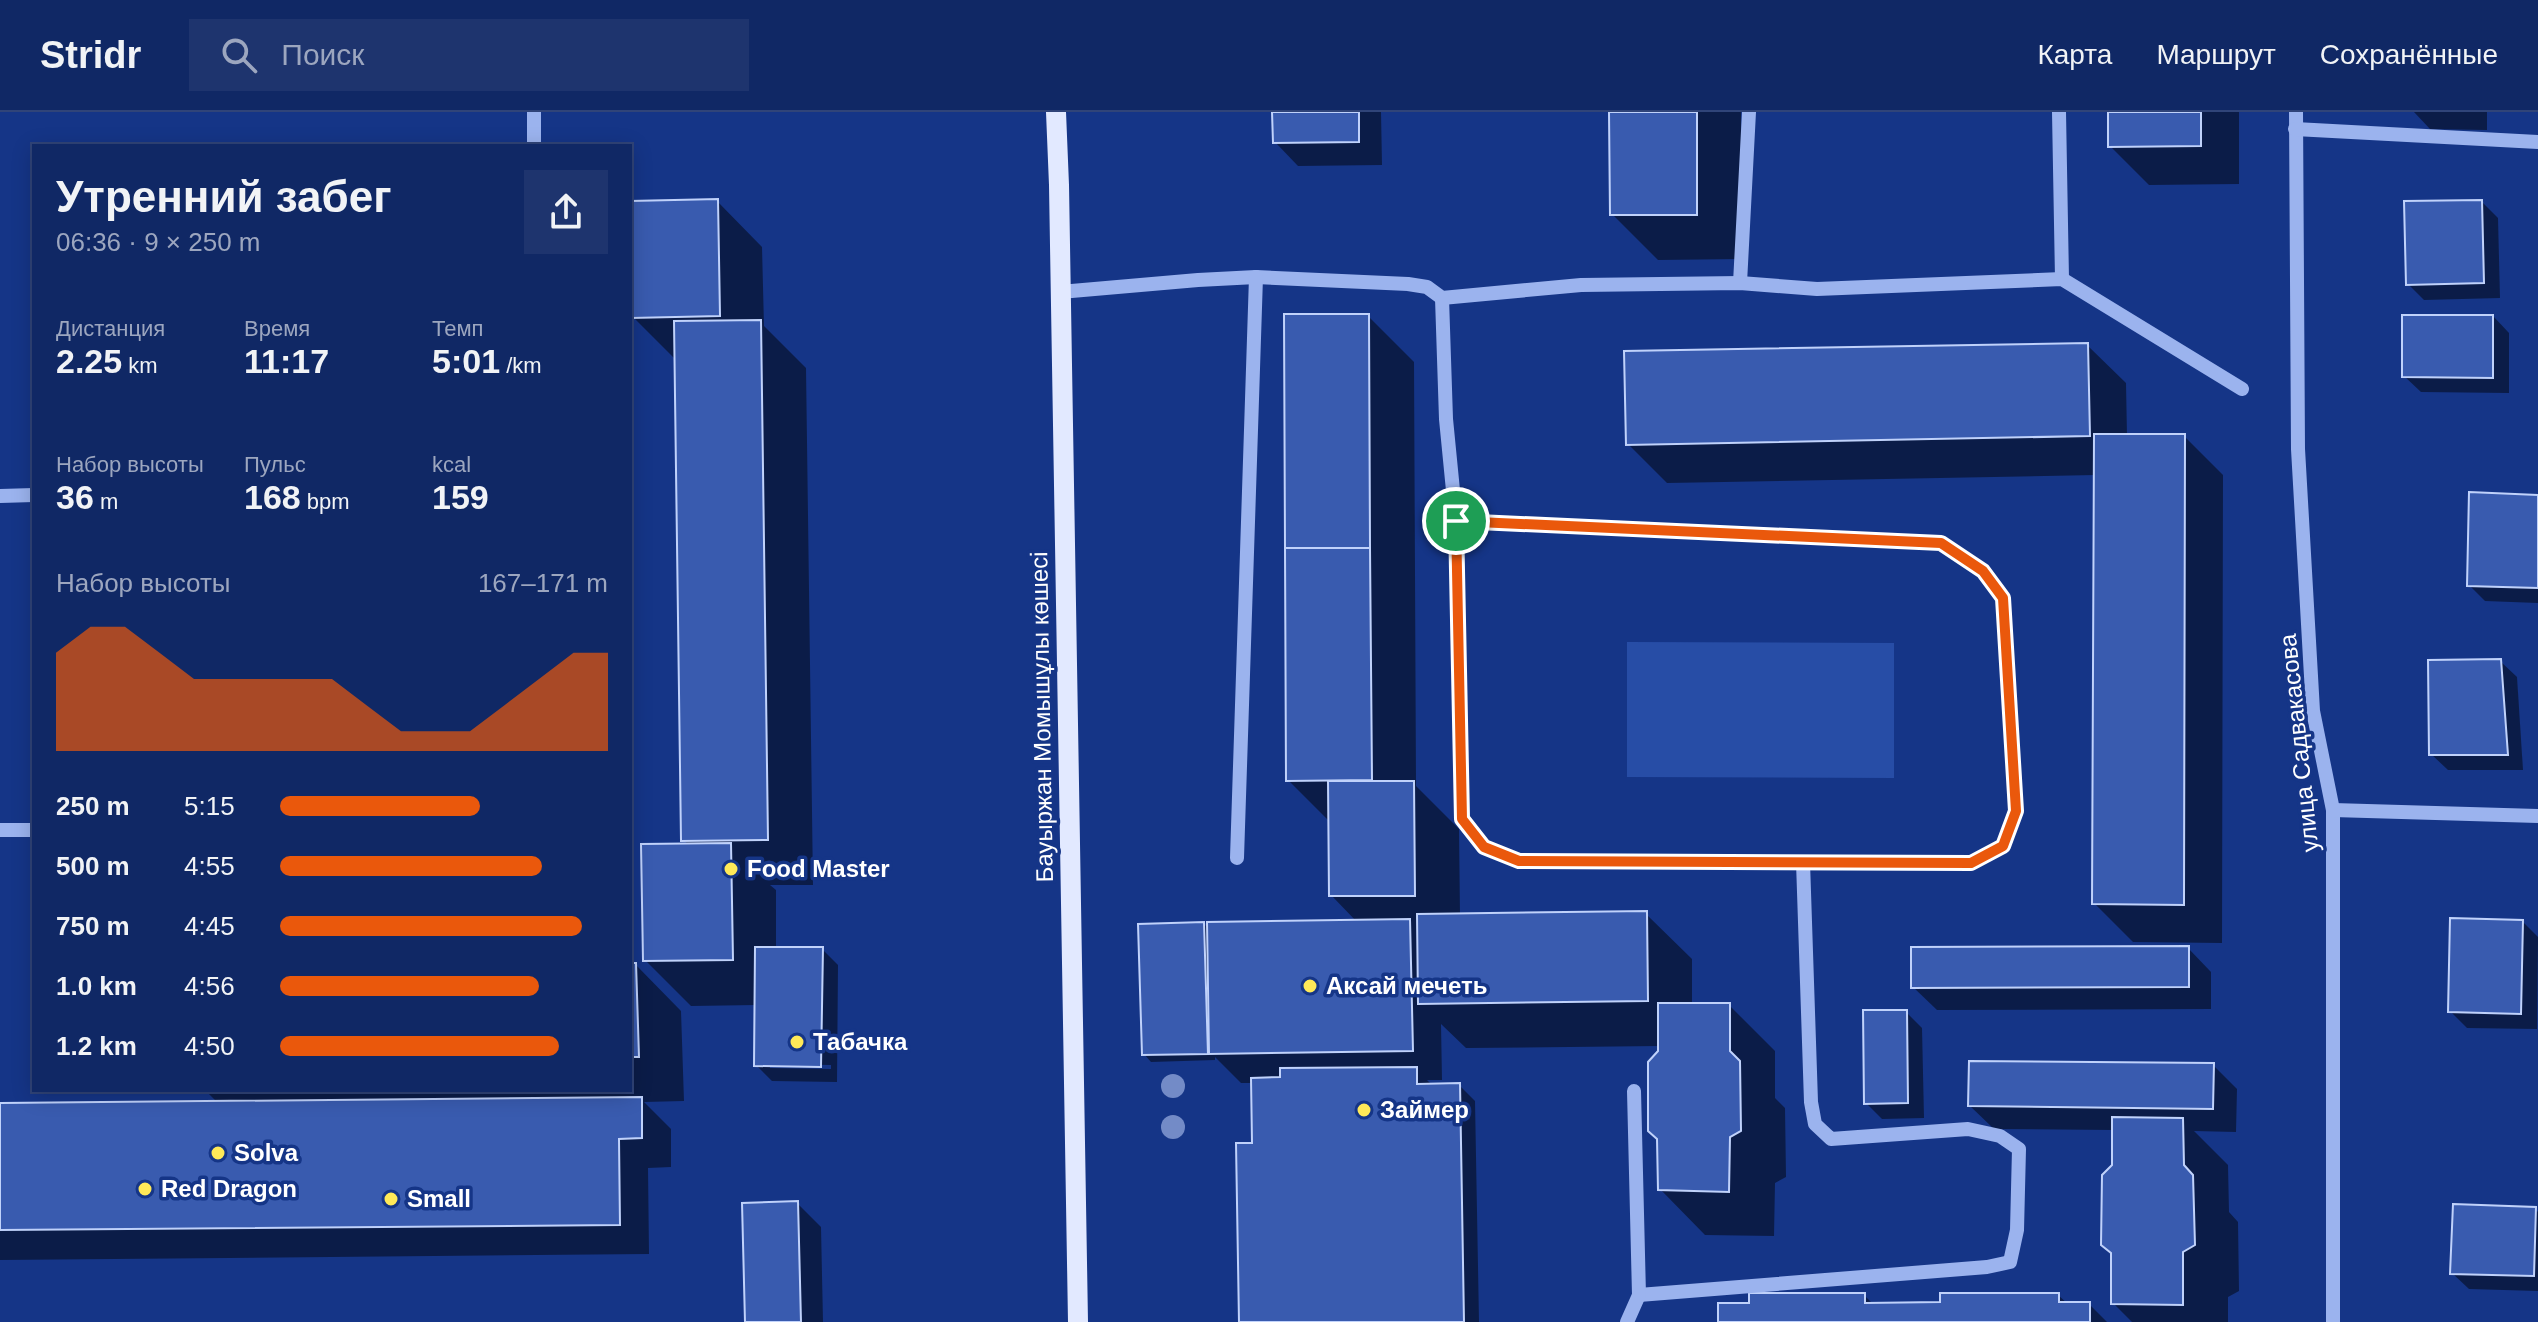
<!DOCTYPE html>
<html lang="ru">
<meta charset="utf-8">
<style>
:root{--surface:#102865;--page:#1e346e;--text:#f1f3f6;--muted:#9ca6bf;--line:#304479;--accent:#ea580c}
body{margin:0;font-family:Arial,sans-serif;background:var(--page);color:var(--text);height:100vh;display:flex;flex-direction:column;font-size:30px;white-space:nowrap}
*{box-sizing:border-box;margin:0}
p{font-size:26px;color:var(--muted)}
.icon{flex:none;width:44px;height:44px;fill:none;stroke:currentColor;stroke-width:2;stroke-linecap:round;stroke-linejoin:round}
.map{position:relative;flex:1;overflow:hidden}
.side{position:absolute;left:32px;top:32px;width:600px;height:948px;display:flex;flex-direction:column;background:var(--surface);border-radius:0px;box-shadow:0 4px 20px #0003,0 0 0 2px var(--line)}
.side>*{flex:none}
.pin{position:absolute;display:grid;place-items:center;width:68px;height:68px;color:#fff;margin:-34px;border:4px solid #fff;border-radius:50%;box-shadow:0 2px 8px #0007}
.round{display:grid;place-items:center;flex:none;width:84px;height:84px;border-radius:0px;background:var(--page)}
.head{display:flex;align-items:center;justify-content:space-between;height:136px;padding:0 24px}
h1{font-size:44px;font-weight:700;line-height:60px}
.metrics{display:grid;grid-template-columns:repeat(3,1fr);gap:12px;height:136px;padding:8px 24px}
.metrics div{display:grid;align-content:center}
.metrics b{font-size:34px;font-weight:700}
.metrics small{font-size:22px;font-weight:400}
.metrics p{font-size:22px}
.chart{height:224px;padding:16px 24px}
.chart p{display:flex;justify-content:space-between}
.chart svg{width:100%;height:144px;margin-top:8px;fill:var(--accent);opacity:.7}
ul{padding:0 24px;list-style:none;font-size:26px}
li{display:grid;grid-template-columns:128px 96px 1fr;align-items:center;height:60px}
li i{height:20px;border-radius:10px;background:var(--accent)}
header{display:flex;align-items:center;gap:48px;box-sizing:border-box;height:112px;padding:0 40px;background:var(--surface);border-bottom:2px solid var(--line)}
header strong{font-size:38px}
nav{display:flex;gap:44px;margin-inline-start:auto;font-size:28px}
.search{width:560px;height:72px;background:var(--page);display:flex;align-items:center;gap:20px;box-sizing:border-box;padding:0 28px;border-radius:0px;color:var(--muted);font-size:30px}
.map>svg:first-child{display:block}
</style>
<header>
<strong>Stridr</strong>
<div class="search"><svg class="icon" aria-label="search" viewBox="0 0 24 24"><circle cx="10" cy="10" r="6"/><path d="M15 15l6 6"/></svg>Поиск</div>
<nav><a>Карта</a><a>Маршрут</a><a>Сохранённые</a></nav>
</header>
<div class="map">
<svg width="2538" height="1210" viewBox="0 0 2538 1210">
<rect width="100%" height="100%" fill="#153587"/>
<polygon fill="#274da6" points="1627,530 1894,531 1894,666 1627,665"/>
<g fill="#0007" fill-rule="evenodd">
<polygon points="1274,0 1381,0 1382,53 1298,54 1275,30"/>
<polygon points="1611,0 1741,0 1742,147 1658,148 1612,102"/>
<polygon points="2110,0 2239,0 2239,72 2149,73 2110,34"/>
<polygon points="2414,0 2487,0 2487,18 2430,17"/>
<path d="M 717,89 L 762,135 L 764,214 L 806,256 L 813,773 L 770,773 L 776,778 L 776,837 L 822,837 L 838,853 L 837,970 L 772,969 L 756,953 L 757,893 L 691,894 L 645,848 L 689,733 L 683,728 L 677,249 L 633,205 ZM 770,952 L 831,953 L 831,957 L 770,956 Z"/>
<polygon points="2482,90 2498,106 2500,186 2424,188 2408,172"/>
<polygon points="1368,204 1414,250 1416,674 1459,717 1460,804 1646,802 1692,847 1692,893 1729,893 1775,939 1775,986 1785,996 1786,1065 1775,1071 1774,1124 1705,1123 1660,1077 1660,934 1466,936 1441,912 1442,968 1427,968 1433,974 1459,973 1475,989 1479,1210 1241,1210 1254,1033 1253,971 1241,971 1215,945 1215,948 1151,950 1144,942 1204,812 1209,817 1357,810 1331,783 1331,711 1288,668"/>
<polygon points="2493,204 2509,221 2509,281 2421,280 2404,264"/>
<polygon points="2087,233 2126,271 2127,324 2184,324 2223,363 2222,831 2133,830 2094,791 2096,363 1667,371 1628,332"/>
<polygon points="2538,386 2538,491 2485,489 2469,473"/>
<polygon points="2500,549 2517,565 2523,658 2448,658 2431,642"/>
<polygon points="2523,810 2538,825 2537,917 2467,916 2450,899"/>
<polygon points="2188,836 2211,860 2211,897 1937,898 1913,875"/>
<polygon points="630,853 636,853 681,899 684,989 644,990 671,1017 671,1055 648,1056 649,1142 0,1148 0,993 218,991 205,978 630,978"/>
<polygon points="1906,900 1922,916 1924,1006 1882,1007 1866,991"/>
<polygon points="2213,953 2237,977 2236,1020 2194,1019 2228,1053 2229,1100 2238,1110 2239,1179 2228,1185 2228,1210 2132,1210 2113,1191 2114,1018 1994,1017 1970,994"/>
<polygon points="797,1091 821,1115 823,1210 747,1210"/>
<polygon points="2535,1097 2538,1100 2538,1179 2469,1177 2452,1161"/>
<polygon points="1864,1183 1873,1192 1942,1192 2058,1183 2068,1192 2089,1192 2107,1210 1720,1210 1751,1193"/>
</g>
<g fill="#395baf" stroke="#c0d2fb" stroke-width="2">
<polygon points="1272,0 1359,0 1359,30 1273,31"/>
<polygon points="1609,0 1697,0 1697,103 1610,103"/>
<polygon points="2108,0 2201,0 2201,34 2108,35"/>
<polygon points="718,87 720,204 631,206 630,89"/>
<polygon points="2482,88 2484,171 2406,173 2404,89"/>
<polygon points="1284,202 1369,202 1370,436 1285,436"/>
<polygon points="2402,203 2493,203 2493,266 2402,265"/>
<polygon points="761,208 768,728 681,729 674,209"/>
<polygon points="2088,231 2090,324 1626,333 1624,239"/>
<polygon points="2094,322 2185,322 2184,793 2092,792"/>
<polygon points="2469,380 2538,383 2538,476 2467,474"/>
<polygon points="1285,436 1370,436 1372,668 1286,669"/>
<polygon points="33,463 34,463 34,575 32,575"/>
<polygon points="2501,547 2508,643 2429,643 2428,548"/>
<polygon points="1328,669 1414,669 1415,784 1329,784"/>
<polygon points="731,731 733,848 643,849 641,732"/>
<polygon points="1647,799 1648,889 1418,892 1417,802"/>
<polygon points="2450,806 2523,808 2521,902 2448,900"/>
<polygon points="1410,807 1413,939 1209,942 1207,810"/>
<polygon points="1204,810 1208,942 1142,943 1138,812"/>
<polygon points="2189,834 2189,875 1911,876 1911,835"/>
<polygon points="755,835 823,835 821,955 754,954"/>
<polygon points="630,851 636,851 639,945 630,945"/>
<polygon points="1658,891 1730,891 1730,939 1740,949 1741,1019 1730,1025 1729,1080 1658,1078 1657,1027 1648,1019 1648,950 1658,939"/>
<polygon points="1863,898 1907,898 1908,991 1864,992"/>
<polygon points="1969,949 2214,951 2213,997 1968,994"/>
<polygon points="1417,955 1417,972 1460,971 1464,1210 1239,1210 1236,1031 1252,1031 1251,966 1280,965 1280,956"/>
<polygon points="642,985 642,1026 619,1027 620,1113 0,1118 0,991"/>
<polygon points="2112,1005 2183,1006 2184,1053 2193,1063 2195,1133 2183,1140 2183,1193 2111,1192 2111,1141 2101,1133 2102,1063 2112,1053"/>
<polygon points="798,1089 801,1210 745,1210 742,1091"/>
<polygon points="2453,1092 2536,1095 2534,1164 2450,1162"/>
<polygon points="1749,1181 1865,1181 1865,1191 1940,1190 1940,1181 2059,1181 2059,1190 2090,1190 2090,1210 1718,1210 1718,1191 1749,1191"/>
</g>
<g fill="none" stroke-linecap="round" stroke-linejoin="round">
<g stroke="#9bb3ee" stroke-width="14">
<polyline points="2059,0 2062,167"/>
<polyline points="2296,0 2298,337 2313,599 2333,698 2333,1210"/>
<polyline points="2295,17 2538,30"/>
<polyline points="534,34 534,0"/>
<polyline points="1740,171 1749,0"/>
<polyline points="1060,180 1198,168 1256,165 1408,172 1427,175 1442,186 1581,173 1740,171 1817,177 2062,167 2242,277"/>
<polyline points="1442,186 1446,307 1456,409 1462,707 1484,735 1519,749 1971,751 2003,734 2016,699 2003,486 1983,459 1941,431 1456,409"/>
<polyline points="0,384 34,383"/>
<polyline points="2333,698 2538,704"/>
<polyline points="0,718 34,718"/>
<polyline points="1237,746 1256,165"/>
<polyline points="1639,1183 1987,1155 2010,1150 2017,1118 2019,1037 2000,1024 1968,1017 1831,1027 1815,1012 1811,990 1803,750"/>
<polyline points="1627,1210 1639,1183 1634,979"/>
</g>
<polyline stroke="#e2e9ff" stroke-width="20" points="1056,0 1059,73 1078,1210"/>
</g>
<g fill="#738bc7">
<circle cx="1173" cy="974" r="12"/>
<circle cx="1173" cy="1015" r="12"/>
</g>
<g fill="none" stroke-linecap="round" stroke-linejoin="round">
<g stroke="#fff" stroke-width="16">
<polygon id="route" points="1456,409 1941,431 1983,459 2003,486 2016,699 2003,734 1971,751 1519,749 1484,735 1462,707"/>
</g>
<use href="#route" stroke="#ea580c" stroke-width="10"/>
</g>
<g fill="#ffe958" stroke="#153587" stroke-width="3">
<circle cx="731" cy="757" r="8"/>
<circle cx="1310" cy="874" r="8"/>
<circle cx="797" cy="930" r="8"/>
<circle cx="1364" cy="998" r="8"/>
<circle cx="218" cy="1041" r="8"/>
<circle cx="145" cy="1077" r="8"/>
<circle cx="391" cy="1087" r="8"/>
</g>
<g text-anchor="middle" stroke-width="7" stroke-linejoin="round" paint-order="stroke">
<g font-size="24" fill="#fff" stroke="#153587">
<text transform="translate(1042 605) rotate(-91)" y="8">Бауыржан Момышұлы көшесі</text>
<text transform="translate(2299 631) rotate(-96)" y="8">улица Садвакасова</text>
</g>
<g font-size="24" font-weight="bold" fill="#fff" stroke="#153587" text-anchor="start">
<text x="747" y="765">Food Master</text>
<text x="1326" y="882">Аксай мечеть</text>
<text x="813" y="938">Табачка</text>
<text x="1380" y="1006">Займер</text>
<text x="234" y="1049">Solva</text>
<text x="161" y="1085">Red Dragon</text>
<text x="407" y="1095">Small</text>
</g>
</g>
</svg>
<div class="pin" style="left:1456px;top:409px;background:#1e9e55"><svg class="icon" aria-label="arrive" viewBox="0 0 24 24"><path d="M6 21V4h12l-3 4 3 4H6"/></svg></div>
<section class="side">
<div class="head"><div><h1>Утренний забег</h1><p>06:36 · 9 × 250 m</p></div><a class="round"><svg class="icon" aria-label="share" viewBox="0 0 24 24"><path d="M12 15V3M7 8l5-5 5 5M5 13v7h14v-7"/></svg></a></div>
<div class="metrics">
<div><p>Дистанция</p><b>2.25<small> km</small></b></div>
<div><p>Время</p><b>11:17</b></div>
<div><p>Темп</p><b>5:01<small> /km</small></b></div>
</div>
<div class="metrics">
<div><p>Набор высоты</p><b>36<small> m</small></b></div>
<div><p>Пульс</p><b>168<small> bpm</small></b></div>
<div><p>kcal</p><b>159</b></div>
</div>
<div class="chart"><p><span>Набор высоты</span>167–171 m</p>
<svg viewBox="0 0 160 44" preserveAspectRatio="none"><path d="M0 44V14L10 6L20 6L30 14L40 22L50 22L60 22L70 22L80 22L90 30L100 38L110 38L120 38L130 30L140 22L150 14L160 14V44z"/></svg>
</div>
<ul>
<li><b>250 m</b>5:15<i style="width:61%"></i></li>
<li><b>500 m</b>4:55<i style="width:80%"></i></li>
<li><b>750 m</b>4:45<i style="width:92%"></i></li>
<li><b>1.0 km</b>4:56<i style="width:79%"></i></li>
<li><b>1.2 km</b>4:50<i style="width:85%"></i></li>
</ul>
</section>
</div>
